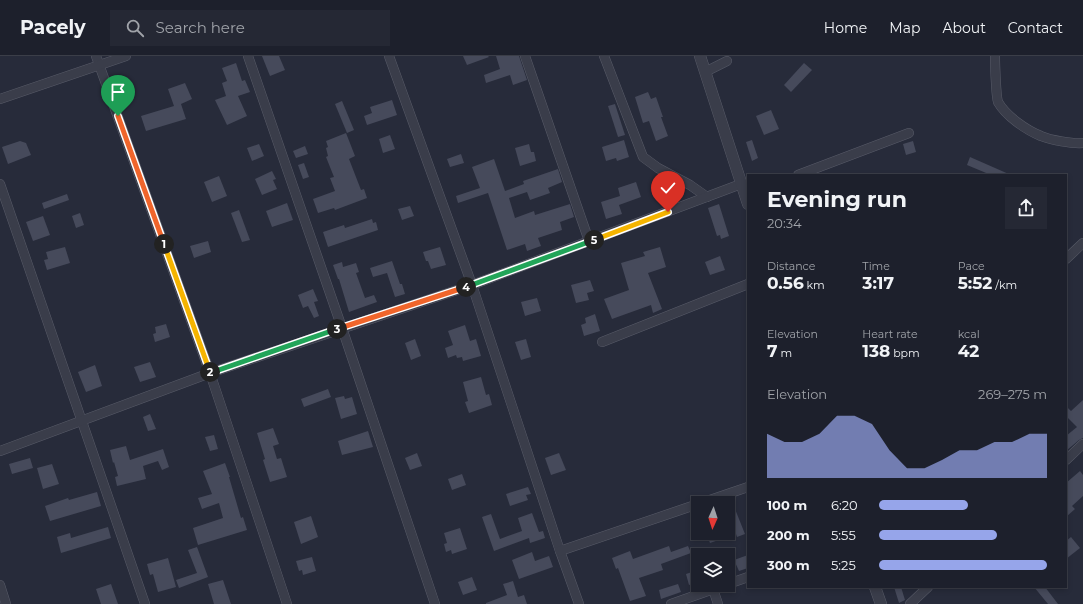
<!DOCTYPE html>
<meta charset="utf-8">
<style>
:root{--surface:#1d202c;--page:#252834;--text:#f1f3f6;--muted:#a0a3a9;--line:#3b3e48;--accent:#96a5ea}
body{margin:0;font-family:Montserrat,sans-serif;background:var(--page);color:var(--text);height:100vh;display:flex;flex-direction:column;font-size:15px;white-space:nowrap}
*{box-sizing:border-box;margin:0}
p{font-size:13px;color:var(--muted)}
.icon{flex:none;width:22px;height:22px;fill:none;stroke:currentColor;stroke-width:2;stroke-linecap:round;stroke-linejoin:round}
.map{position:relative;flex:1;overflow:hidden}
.drawer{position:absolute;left:747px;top:118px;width:320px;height:414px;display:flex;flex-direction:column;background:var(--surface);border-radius:0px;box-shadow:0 2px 6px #0003,0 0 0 1px var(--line)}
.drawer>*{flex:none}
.needle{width:26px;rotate:183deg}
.controls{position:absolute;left:691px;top:440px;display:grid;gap:8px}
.controls a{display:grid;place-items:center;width:44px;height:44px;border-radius:0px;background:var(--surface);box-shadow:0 2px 6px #0003,0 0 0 1px var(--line);font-size:20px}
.pin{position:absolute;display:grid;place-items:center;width:34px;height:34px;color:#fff;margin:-41px -17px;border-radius:50% 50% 50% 0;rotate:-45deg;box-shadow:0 0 4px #0007}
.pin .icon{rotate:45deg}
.km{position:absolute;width:20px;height:20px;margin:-10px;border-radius:50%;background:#222;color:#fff;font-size:11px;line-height:20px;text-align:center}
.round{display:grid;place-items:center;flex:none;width:42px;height:42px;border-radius:0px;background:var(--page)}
.summary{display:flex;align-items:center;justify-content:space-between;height:68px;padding:0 20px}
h1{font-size:22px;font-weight:700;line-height:30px}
.figures{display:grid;grid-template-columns:repeat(3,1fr);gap:6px;height:68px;padding:4px 20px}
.figures div{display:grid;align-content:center}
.figures b{font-size:17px;font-weight:700}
.figures small{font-size:11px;font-weight:400}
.figures p{font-size:11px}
.chart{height:112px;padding:8px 20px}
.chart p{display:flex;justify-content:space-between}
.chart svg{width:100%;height:72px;margin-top:4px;fill:var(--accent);opacity:.7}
ul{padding:0 20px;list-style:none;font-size:13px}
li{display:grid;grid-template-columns:64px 48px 1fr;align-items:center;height:30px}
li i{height:10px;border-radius:5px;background:var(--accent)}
header{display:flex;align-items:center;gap:24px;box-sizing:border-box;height:56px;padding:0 20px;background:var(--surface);border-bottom:1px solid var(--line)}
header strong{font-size:19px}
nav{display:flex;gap:22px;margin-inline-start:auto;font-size:14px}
.search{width:280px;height:36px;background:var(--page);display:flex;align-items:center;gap:10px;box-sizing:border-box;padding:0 14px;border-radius:0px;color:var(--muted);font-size:15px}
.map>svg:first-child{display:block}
</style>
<header>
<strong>Pacely</strong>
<div class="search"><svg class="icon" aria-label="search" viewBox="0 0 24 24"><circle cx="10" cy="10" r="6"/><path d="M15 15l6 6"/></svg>Search here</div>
<nav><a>Home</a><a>Map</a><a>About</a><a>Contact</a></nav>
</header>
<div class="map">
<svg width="1083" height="548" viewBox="0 0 1083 548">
<rect width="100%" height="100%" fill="#272b3a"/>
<g fill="#464a5b">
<polygon points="262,0 279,0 285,14 270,20"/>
<polygon points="463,0 488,0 489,1 467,9"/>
<polygon points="496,0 519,0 527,24 513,29 510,19 486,27 484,19 500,13"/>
<polygon points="236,7 242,25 245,24 250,36 238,40 247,60 227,69 215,44 226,40 222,27 227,25 222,12"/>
<polygon points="804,7 812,14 791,36 784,29"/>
<polygon points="185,27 192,43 181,48 186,63 146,75 141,60 174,50 168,33"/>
<polygon points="648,36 651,43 656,41 663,61 661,61 668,80 656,85 649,65 643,67 635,41"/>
<polygon points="392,44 397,59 367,69 364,60 372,57 370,51"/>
<polygon points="342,45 354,74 347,77 335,48"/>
<polygon points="615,48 625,79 618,81 608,50"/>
<polygon points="771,54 779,73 764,79 756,60"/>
<polygon points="346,77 355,100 349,103 361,134 364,133 367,142 335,154 334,152 318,157 313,143 335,135 330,122 334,121 326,101 328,100 326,92 328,91 326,85"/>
<polygon points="390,79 395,93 383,97 379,83"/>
<polygon points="624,84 629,101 617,105 616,102 606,105 602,91"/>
<polygon points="752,84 758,102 752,105 746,86"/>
<polygon points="20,85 26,87 31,99 8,108 2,91"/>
<polygon points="913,85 916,96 906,99 903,88"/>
<polygon points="259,88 264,100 252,105 247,92"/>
<polygon points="529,88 531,96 534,96 536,105 520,110 515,92"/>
<polygon points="305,90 308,98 296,102 293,95"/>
<polygon points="461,98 464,107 450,111 447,103"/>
<polygon points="970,101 1011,119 991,119 967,109"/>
<polygon points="494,103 505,135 524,128 523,125 558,113 562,126 548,132 550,137 530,144 527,136 509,142 515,162 534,155 535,159 570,148 574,161 560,166 562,174 538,182 541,190 527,195 525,188 507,194 488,137 458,147 456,140 480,132 472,111"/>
<polygon points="304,107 309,121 303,123 298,109"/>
<polygon points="272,115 276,123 273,124 277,133 262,139 255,123"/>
<polygon points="219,120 227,140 212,146 204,126"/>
<polygon points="636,126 641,141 619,149 622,158 606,163 601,146 620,140 618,132"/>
<polygon points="67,138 69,144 44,153 42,147"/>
<polygon points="287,147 293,164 272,171 266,155"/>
<polygon points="719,148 729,180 721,183 720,179 717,180 708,152"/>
<polygon points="410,150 414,160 402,164 398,153"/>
<polygon points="239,154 250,184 242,186 231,157"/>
<polygon points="80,157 84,169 76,172 72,160"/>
<polygon points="43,160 50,179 33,185 26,166"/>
<polygon points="372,163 373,167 376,166 378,174 328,191 323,176 344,169 345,172"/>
<polygon points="208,185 211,196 194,202 190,190"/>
<polygon points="65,191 70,207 47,214 44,204 48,203 46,196"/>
<polygon points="440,191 446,209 431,213 428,205 426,205 423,196"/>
<polygon points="660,191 666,211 648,217 662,253 653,257 651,249 612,263 604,243 629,234 621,207 645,200 643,196"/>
<polygon points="720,200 725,214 710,219 705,206"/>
<polygon points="392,205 400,228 402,228 405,238 395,241 387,217 373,221 370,212"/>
<polygon points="342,206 343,211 356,207 359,216 356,217 365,242 374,239 377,246 349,256 339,223 338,223 333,209"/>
<polygon points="590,224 594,235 587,237 589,244 576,247 571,229"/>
<polygon points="313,233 318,245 314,246 319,260 314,262 308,250 303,252 298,239"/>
<polygon points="537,242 541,255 525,260 521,246"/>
<polygon points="595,258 600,275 584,280 581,269 586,267 585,262"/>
<polygon points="166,268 170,281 155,286 153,278 156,277 155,271"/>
<polygon points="465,269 470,285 476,283 481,300 463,305 462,301 457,302 456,299 448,302 445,292 453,289 448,275"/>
<polygon points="415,283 421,300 411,304 405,287"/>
<polygon points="526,283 531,301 521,304 515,286"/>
<polygon points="150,306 156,321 140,326 134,311"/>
<polygon points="95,309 102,330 86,336 78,316"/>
<polygon points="481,321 486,339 489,338 492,349 469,357 465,346 468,345 463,326"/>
<polygon points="328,333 331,341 304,351 301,343"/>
<polygon points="344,340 345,343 352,341 357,358 341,363 335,342"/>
<polygon points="1083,344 1083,382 1079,384 1066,395 1066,380 1077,371 1066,360 1066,350 1071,355"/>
<polygon points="150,358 156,373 148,375 143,361"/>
<polygon points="273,372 279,388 273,390 277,403 281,402 287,421 270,426 263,404 265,403 257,377"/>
<polygon points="368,375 373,391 342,399 338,385"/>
<polygon points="214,379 218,393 210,395 205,381"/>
<polygon points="126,390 130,404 163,393 169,411 162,414 158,405 143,410 146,423 117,430 115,421 118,420 114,406 113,407 110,394"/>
<polygon points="417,397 422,410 410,414 405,402"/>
<polygon points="559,397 566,414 551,419 545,402"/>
<polygon points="30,402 33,412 12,418 9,408"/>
<polygon points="225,407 230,421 229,421 241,462 243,461 247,474 198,489 193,472 223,462 219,447 202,453 198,442 212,438 203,415"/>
<polygon points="52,408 59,428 43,433 37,412"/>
<polygon points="1080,415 1083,419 1083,440 1072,450 1075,453 1066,461 1066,427"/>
<polygon points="462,418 466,429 452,434 448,423"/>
<polygon points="528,431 531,438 526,439 528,444 510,450 506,438"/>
<polygon points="97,436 101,450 50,465 45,450 68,442 69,444"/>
<polygon points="731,443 745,478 737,481 736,478 710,487 706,477 728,477 728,444"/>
<polygon points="532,457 539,476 543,475 545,482 530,487 529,482 494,495 482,461 491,458 500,483 522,475 518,462"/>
<polygon points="311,460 318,481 301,488 294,466"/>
<polygon points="108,471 111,482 61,497 57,481 70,477 71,482"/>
<polygon points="460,472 467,493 452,498 451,494 446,496 444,488 447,487 444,477"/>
<polygon points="1071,481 1080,492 1066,503 1066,485"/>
<polygon points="669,490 671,496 688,490 691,497 661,508 663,514 639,522 646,540 630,545 618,512 616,513 612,502 630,495 633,503"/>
<polygon points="197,491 208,521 179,532 176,524 197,517 188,494"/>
<polygon points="532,496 535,505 549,500 553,511 519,523 512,504"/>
<polygon points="748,499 748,512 739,515 734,504"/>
<polygon points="312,501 316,515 303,519 302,514 299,515 296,505"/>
<polygon points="168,502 176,531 158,536 153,518 150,519 147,508"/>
<polygon points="698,514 698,526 689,529 686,518"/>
<polygon points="472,521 477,534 463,539 458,526"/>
<polygon points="223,524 231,548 214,548 208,528"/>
<polygon points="513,525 518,541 524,539 527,548 486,548 486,547 507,539 503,528"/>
<polygon points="111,528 118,548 101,548 96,533"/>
<polygon points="678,528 681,536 661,543 659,534"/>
<polygon points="894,531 901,531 905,544 899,547"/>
<polygon points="1034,531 1045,531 1058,548 1048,548"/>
</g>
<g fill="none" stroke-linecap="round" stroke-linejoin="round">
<g stroke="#585b68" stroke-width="10">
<g id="minor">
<polyline points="96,0 210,317 287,548"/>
<polyline points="248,0 342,272 435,548"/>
<polyline points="389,0 472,229 560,495 579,548"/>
<polyline points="525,0 589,185"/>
<polyline points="604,0 643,101 658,112 690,129 707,141"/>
<path d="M 995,0 C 995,8 996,40 998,46 C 1006,60 1026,74 1041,80 C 1050,84 1073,88 1083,87"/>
<polyline points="705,16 727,5"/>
<polyline points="0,43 126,0"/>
<polyline points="798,119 909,77"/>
<polyline points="0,128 145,548"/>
<polyline points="1066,203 1083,187"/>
<polyline points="602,286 748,228"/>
<polyline points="0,395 210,317 472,229 741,128"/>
<polyline points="1066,404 1083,388"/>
<polyline points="701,447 748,431"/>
<polyline points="560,495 698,448"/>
<polyline points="728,528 748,521"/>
<polyline points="0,529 6,548"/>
<polyline points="713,533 718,548"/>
<polyline points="671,548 725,529"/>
<polyline points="910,548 928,531"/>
</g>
</g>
<g stroke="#585b68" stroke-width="12">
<g id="tertiary">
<polyline points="700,0 748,148"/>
<polyline points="875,531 881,548"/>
</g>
</g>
<use href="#minor" stroke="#3a3d4a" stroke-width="9"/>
<use href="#tertiary" stroke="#3a3d4a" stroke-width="11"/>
</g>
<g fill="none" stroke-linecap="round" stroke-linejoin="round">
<g stroke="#fff" stroke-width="8">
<polyline id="split-1" points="118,60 164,188"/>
</g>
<g stroke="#fff" stroke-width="8">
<polyline id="split-2" points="164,188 210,316"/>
</g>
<g stroke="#fff" stroke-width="8">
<polyline id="split-3" points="210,316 210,317 337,273"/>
</g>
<g stroke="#fff" stroke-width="8">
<polyline id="split-4" points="337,273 466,231"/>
</g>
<g stroke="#fff" stroke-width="8">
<polyline id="split-5" points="466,231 594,184"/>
</g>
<g stroke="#fff" stroke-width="8">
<polyline id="split-6" points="594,184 668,156"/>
</g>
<use href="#split-1" stroke="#f0652b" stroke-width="5"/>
<use href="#split-2" stroke="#f5b400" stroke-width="5"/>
<use href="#split-3" stroke="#22a559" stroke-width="5"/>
<use href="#split-4" stroke="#f0652b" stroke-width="5"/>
<use href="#split-5" stroke="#22a559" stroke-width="5"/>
<use href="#split-6" stroke="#f5b400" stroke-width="5"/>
</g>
</svg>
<div class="controls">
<a><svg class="needle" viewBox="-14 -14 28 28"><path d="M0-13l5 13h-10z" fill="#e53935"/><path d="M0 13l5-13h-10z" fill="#a0a3a9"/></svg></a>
<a><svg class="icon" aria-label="layers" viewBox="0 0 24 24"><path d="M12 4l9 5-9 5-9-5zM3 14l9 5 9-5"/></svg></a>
</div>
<div class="pin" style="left:118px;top:60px;background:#1e9e55"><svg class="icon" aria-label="arrive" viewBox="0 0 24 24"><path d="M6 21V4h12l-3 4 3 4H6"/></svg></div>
<div class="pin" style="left:668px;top:156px;background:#d93025"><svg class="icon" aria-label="check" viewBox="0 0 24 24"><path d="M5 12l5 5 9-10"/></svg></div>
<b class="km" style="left:164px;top:188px">1</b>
<b class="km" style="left:210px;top:316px">2</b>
<b class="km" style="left:337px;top:273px">3</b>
<b class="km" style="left:466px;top:231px">4</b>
<b class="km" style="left:594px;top:184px">5</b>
<section class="drawer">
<div class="summary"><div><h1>Evening run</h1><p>20:34</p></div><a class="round"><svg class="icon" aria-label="share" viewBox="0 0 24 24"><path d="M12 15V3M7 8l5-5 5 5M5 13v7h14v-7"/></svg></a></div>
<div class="figures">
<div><p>Distance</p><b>0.56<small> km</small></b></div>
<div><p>Time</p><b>3:17</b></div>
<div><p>Pace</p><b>5:52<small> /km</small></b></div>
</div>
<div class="figures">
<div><p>Elevation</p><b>7<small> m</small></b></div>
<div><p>Heart rate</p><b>138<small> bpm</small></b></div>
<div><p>kcal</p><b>42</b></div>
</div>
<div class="chart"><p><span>Elevation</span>269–275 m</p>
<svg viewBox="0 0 160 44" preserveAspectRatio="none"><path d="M0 44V17L10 22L20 22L30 17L40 6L50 6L60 11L70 27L80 38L90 38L100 33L110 27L120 27L130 22L140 22L150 17L160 17V44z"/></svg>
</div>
<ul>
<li><b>100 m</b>6:20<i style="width:53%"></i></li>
<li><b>200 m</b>5:55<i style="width:70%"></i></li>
<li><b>300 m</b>5:25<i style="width:100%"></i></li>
</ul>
</section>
</div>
